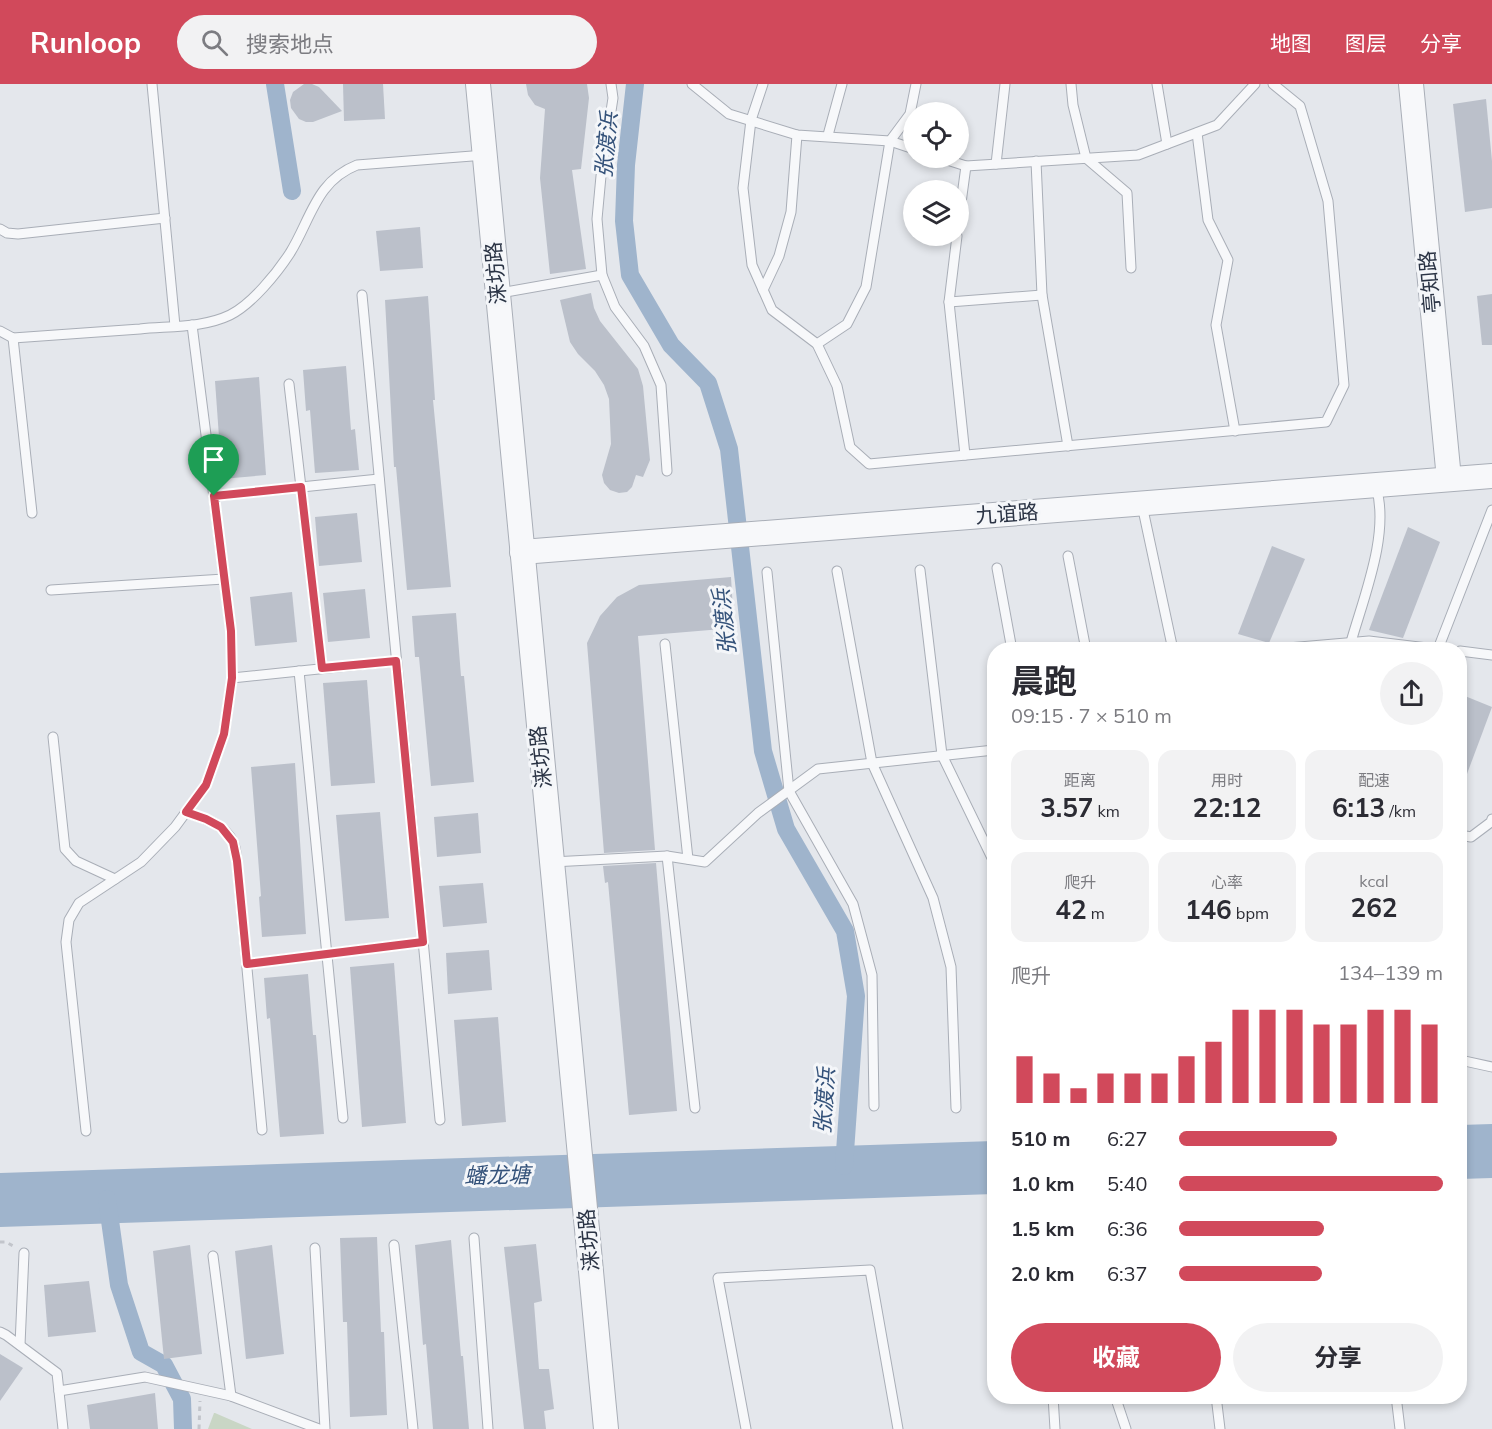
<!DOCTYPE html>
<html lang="zh">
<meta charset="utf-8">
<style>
:root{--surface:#fff;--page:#f2f2f3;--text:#2b2b33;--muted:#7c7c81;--accent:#d1495b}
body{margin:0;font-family:Mulish,"Noto Sans SC",sans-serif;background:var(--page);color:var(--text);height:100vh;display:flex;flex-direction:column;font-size:22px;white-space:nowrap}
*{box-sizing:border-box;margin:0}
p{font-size:20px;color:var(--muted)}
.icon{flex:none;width:33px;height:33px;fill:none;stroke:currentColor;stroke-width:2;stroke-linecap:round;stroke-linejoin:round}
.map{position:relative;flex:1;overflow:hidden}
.sheet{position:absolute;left:987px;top:558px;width:480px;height:762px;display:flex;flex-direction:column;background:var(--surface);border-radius:24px;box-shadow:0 3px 9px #0003}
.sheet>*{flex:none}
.tools{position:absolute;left:903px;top:18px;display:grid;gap:12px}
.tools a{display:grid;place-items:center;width:66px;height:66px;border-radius:50%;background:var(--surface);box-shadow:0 3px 9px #0003;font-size:30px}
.pin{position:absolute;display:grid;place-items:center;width:51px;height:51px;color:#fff;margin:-62px -26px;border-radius:50% 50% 50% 0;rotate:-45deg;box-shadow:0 0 6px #0007}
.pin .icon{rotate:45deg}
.round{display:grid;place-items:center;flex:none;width:63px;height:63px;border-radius:32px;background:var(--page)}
.headline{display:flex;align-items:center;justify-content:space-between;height:102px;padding:0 24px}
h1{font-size:33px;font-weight:700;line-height:45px}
.figures{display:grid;grid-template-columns:repeat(3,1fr);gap:9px;height:102px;padding:6px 24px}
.figures div{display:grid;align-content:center;border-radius:15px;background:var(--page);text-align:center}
.figures b{font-size:26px;font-weight:700}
.figures small{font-size:16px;font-weight:400}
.figures p{font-size:16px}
.chart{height:168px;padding:12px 24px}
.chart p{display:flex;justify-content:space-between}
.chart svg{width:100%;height:108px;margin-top:6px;stroke:var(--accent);stroke-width:6}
.cta{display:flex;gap:12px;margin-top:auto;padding:12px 24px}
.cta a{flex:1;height:69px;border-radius:36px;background:var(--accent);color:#fff;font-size:24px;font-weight:700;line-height:69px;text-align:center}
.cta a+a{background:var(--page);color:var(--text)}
ul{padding:0 24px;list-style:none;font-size:20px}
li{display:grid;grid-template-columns:96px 72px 1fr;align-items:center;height:45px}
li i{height:15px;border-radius:8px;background:var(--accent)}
header{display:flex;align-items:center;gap:36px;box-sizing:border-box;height:84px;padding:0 30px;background:var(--accent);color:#fff}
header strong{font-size:28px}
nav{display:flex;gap:33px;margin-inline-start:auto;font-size:21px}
.search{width:420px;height:54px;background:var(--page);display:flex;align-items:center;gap:15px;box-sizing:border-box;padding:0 21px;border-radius:33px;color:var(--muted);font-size:22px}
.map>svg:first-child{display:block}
</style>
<header>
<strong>Runloop</strong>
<div class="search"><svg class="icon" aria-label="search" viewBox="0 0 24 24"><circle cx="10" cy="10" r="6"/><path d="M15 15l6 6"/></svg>搜索地点</div>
<nav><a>地图</a><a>图层</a><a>分享</a></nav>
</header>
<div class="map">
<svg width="1492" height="1345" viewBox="0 0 1492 1345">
<rect width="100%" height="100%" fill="#e4e7ec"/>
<polygon fill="#c9d6c5" points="214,1329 215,1329 252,1345 208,1345"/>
<g fill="#9fb4cc">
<polygon points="1492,1040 1492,1094 1460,1095 1460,1041"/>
<polygon points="994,1057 994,1110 0,1143 0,1089"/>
</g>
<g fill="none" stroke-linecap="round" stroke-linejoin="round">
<g stroke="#9fb4cc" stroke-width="18">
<polyline points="275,0 292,107"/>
<polyline points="635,0 626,81 624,137 630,191 671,261 708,299 729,365 763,667 786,745 845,847 856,912 844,1082"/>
<polyline points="107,1115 119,1201 141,1268 164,1281 182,1315 183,1345"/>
</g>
</g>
<g fill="#bbc0ca">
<polygon points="304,0 312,0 319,3 342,27 313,38 306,38 299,35 291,24 290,16 293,8"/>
<polygon points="343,0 383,0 385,35 344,37"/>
<polygon points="526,0 587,0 589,14 581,85 572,86 586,185 550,190 540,94 545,25 535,21 528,11"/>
<polygon points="1486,15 1492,77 1492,124 1465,128 1453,20"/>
<polygon points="420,143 423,184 380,187 376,147"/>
<polygon points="591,209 594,224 600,237 638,285 643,302 650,376 643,393 636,391 632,403 627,408 619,409 610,406 604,399 602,391 611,360 609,315 604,301 595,287 578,270 570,258 560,216"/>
<polygon points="1492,210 1492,261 1482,261 1477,212"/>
<polygon points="428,212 435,316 433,316 451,503 407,506 396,383 394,383 385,216"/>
<polygon points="346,282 351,346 355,345 359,386 315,389 310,326 306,327 303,286"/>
<polygon points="259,293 266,391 222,395 215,297"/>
<polygon points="357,429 362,478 319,482 315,433"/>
<polygon points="1408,443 1440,458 1403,554 1369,546"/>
<polygon points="1272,462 1305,475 1269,559 1238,550"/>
<polygon points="731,493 734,544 638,552 655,766 604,769 587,559 600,532 617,513 639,501"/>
<polygon points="365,505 370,554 328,558 323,509"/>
<polygon points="292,508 297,558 255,562 250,513"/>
<polygon points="456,529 461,592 464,592 474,698 431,702 419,573 415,573 412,532"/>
<polygon points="367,596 375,699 331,702 323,599"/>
<polygon points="1460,610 1492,623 1461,706 1460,705"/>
<polygon points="295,679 306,850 262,853 259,813 261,812 251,683"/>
<polygon points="380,728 389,834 345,837 336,731"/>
<polygon points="478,729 481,769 437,773 434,733"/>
<polygon points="656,779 677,1027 629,1031 608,798 605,799 603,782"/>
<polygon points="483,799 487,839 443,843 439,802"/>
<polygon points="489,866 492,906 448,910 446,869"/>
<polygon points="394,879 406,1039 362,1043 350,883"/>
<polygon points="308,890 313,951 316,951 324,1050 280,1053 270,934 267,935 264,894"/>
<polygon points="498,933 506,1038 462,1042 454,936"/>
<polygon points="377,1153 381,1248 384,1248 387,1331 350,1333 347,1238 343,1238 340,1154"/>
<polygon points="451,1156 461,1272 463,1272 469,1345 433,1345 426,1260 423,1261 415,1161"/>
<polygon points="536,1160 542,1217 534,1219 539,1285 549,1285 554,1325 544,1327 546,1345 524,1345 504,1163"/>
<polygon points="190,1161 202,1270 164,1275 153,1167"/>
<polygon points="272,1161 284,1270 246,1275 235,1167"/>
<polygon points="89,1197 96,1248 48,1253 44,1201"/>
<polygon points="0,1270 23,1284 0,1317"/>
<polygon points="155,1309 158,1345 90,1345 87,1321"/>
</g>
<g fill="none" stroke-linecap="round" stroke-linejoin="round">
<g stroke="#a9aeb7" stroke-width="11">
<g id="service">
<polyline points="152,0 175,242"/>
<polyline points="611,0 613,14 601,92 597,135 602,191 615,223 644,262 661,301 667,387"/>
<polyline points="692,0 729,30 797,51 890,57 914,65"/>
<polyline points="763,0 751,36 743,104 752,181 772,226 817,260 837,302 850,363 869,380 1326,338 1344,301 1328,117 1300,22 1273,0"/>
<polyline points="1071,0 1073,21 1086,74 1127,109 1131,184"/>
<polyline points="1157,0 1167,60"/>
<polyline points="1197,49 1208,136 1228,176 1216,241 1235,347"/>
<polyline points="828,51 842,0"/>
<polyline points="941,74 966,82 1138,71 1217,41 1255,0"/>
<polyline points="1036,77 1042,211 1068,362"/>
<polyline points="996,80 1005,0"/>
<polyline points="958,141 966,82"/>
<polyline points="0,145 7,149 18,150 165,134"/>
<polyline points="957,152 949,218 965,371"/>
<polyline points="763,206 779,172 791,128 797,51"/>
<polyline points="500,209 602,191"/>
<polyline points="362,211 440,1036"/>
<polyline points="949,218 1042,211"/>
<path d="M 0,247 L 13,254 C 55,251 98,248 140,245 C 170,242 203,244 230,231 C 252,220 277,189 290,169 C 311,135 316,97 357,81 L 485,71"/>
<polyline points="13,254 32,429"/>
<polyline points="817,260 847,240 866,203 890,57 910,30 916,0"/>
<polyline points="289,300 322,584"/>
<polyline points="214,412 379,395"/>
<polyline points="1142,421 1173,566"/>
<polyline points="1068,472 1086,566"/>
<polyline points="997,484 1012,566"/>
<polyline points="920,486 942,671 994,778"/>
<polyline points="837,487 872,679 933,814 951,883 956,1024"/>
<polyline points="767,488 789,707 853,820 872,891 874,1022"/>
<polyline points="51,506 224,495"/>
<path d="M 1351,558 C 1364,512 1390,449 1376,403"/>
<polyline points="665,560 688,775"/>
<polyline points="1438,565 1492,426"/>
<polyline points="1265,566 1369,557 1444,566"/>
<polyline points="1460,567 1492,571"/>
<polyline points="299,587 343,1034"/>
<polyline points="232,594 396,577"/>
<polyline points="53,653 65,765 76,777 115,795"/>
<path d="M 186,728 C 203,734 225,740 233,758 C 236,763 236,771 237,777 L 262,1046"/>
<polyline points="1460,751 1471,753 1491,738 1492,735"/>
<polyline points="667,772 695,1024"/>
<polyline points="552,778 667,772 705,778 758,729 818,685 994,666"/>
<polyline points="247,880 423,858"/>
<polyline points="1460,976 1492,983"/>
<polyline points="86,1047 66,858 69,836 79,819 141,778 175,743 206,701 224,650 232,594 231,547 192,241"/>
<polyline points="474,1154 488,1345"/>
<polyline points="394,1161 413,1345"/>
<polyline points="315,1164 325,1345"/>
<polyline points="213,1172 231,1312"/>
<polyline points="0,1248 6,1251 57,1289 63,1345"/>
<polyline points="20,1261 24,1169"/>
<polyline points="59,1307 145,1293 231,1312 319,1345"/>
<polyline points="1053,1312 1055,1345"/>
<polyline points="1115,1312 1126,1345"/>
<polyline points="1216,1312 1220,1345"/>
<polyline points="1396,1312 1400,1345"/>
<polyline points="746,1345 718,1194 870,1186 898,1345"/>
</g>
</g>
<g stroke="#a9aeb7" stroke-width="26">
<g id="tertiary">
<polyline points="478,0 606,1345"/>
<polyline points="1411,0 1449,395"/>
<polyline points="522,468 1492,392"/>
</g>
</g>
<g stroke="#c2c5cb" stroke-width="3" stroke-dasharray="4.5 4.5" stroke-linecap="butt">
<polyline points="0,1158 6,1158 15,1163"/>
<polyline points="199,1345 200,1317"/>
</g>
<use href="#service" stroke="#f7f8fa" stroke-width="9"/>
<use href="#tertiary" stroke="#f7f8fa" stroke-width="24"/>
</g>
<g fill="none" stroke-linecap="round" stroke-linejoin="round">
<g stroke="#fff" stroke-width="12">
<polygon id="route" points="301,403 322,584 396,577 423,858 247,880 237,777 233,758 221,743 206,735 186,728 206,701 224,650 232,594 231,547 214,412"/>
</g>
<use href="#route" stroke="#d1495b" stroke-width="8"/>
</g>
<g text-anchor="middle" stroke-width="6" stroke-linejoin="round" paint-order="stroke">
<g font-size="21" fill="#2b3445" stroke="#f4f6f9">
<text transform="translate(496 189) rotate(-95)" y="7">涞坊路</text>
<text transform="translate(1430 198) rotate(-95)" y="7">亭知路</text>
<text transform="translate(1007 430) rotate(-4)" y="7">九谊路</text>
<text transform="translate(541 673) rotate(-96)" y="7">涞坊路</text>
<text transform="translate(589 1156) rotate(-95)" y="7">涞坊路</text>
</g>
<g font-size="22" font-style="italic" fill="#34527a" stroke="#f4f6f9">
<text transform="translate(606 61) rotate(-85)" y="8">张渡浜</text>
<text transform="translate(724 538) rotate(-96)" y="8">张渡浜</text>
<text transform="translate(824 1017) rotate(-86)" y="8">张渡浜</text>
<text transform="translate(497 1091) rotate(-1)" y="8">蟠龙塘</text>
</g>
</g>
</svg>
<div class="tools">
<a><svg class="icon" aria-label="locate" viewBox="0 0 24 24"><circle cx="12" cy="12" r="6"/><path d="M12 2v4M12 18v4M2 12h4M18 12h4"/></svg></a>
<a><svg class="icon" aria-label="layers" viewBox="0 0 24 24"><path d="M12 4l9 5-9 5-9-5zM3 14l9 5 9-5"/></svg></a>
</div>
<div class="pin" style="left:214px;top:412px;background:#1e9e55"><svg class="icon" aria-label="arrive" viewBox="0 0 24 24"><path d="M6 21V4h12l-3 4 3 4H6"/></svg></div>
<section class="sheet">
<div class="headline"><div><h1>晨跑</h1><p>09:15 · 7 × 510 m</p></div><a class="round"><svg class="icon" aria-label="share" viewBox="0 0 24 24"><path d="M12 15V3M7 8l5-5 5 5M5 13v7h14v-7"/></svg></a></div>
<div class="figures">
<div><p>距离</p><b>3.57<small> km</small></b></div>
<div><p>用时</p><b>22:12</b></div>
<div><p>配速</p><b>6:13<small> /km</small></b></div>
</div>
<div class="figures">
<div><p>爬升</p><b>42<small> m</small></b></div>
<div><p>心率</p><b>146<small> bpm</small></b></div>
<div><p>kcal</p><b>262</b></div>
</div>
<div class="chart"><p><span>爬升</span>134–139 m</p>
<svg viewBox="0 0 160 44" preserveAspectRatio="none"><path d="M5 44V25M15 44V32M25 44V38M35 44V32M45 44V32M55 44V32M65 44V25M75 44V19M85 44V6M95 44V6M105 44V6M115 44V12M125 44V12M135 44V6M145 44V6M155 44V12"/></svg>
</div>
<ul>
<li><b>510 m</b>6:27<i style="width:60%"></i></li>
<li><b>1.0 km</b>5:40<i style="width:100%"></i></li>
<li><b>1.5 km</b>6:36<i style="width:55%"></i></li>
<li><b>2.0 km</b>6:37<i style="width:54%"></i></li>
</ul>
<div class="cta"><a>收藏</a><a>分享</a></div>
</section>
</div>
